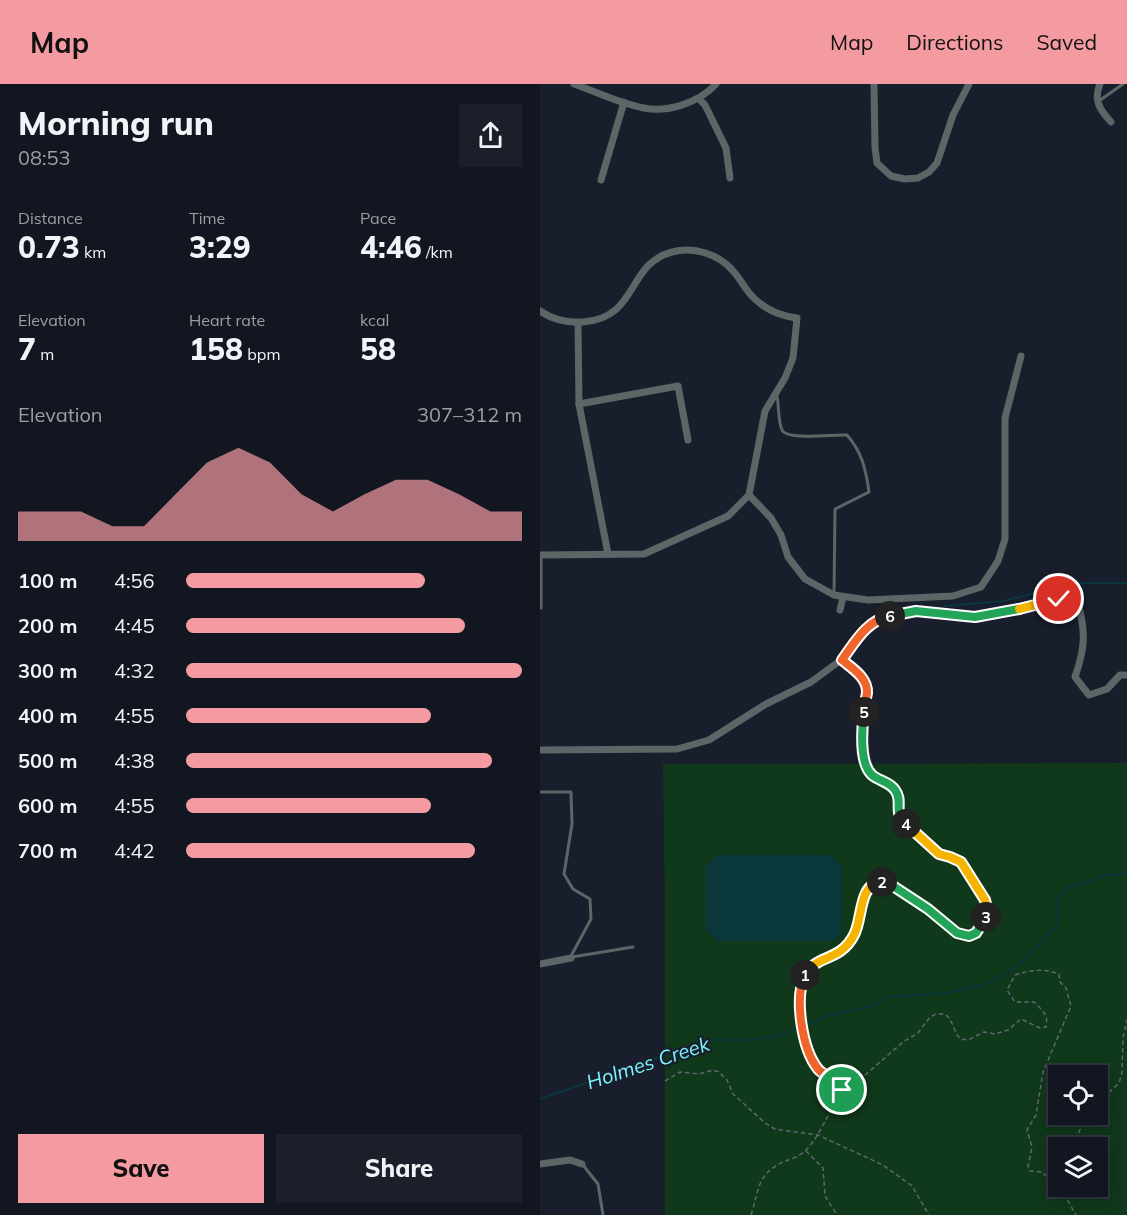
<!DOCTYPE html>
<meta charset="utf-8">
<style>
:root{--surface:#121621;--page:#1b1f2a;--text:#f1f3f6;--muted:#9c9fa5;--line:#31353f;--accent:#f49aa1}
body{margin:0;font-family:Mulish,sans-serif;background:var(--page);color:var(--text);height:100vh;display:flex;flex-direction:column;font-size:22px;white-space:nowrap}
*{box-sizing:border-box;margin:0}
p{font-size:20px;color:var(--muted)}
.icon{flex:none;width:33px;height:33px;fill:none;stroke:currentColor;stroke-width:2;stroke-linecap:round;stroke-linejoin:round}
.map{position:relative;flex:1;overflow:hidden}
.drawer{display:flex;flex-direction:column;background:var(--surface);width:540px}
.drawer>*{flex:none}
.buttons{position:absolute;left:508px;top:981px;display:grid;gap:12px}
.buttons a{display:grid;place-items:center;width:60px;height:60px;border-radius:0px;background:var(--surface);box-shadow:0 3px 15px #0003,0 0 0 2px var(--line);font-size:30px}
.pin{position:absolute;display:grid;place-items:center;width:51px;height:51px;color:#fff;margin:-26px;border:3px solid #fff;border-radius:50%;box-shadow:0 2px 6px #0007}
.km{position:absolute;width:30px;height:30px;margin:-15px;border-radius:50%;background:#222;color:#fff;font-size:16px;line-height:30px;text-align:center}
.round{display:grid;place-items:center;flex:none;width:63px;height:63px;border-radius:0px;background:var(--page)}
.head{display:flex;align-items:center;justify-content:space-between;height:102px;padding:0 18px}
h1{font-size:33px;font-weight:800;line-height:45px}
.figures{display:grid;grid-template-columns:repeat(3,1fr);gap:9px;height:102px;padding:6px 18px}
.figures div{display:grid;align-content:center}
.figures b{font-size:30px;font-weight:800}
.figures small{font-size:16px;font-weight:400}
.figures p{font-size:16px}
.chart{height:168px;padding:12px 18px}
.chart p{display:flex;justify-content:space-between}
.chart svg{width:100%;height:108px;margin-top:6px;fill:var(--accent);opacity:.7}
.action{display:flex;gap:12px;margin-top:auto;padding:12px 18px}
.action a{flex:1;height:69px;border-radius:0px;background:var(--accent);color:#111;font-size:24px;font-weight:800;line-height:69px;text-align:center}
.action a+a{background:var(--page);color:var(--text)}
ul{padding:0 18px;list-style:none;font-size:20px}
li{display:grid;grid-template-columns:96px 72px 1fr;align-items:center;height:45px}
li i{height:15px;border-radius:8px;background:var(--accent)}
header{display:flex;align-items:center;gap:36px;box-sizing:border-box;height:84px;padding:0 30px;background:var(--accent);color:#111}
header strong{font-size:28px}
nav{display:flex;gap:33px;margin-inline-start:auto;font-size:21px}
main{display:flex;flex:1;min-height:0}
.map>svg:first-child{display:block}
</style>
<header>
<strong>Map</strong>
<nav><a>Map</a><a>Directions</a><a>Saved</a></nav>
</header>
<main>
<section class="drawer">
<div class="head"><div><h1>Morning run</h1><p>08:53</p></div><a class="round"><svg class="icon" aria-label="share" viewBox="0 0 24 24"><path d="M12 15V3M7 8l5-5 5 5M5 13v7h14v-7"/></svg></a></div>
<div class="figures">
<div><p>Distance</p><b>0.73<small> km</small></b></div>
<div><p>Time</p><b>3:29</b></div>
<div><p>Pace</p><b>4:46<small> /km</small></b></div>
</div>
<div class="figures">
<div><p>Elevation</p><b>7<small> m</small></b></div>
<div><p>Heart rate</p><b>158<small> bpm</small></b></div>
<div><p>kcal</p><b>58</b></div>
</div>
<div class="chart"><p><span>Elevation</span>307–312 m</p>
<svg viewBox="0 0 160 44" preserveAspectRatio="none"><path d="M0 44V32L10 32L20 32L30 38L40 38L50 25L60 12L70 6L80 12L90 25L100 32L110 25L120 19L130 19L140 25L150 32L160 32V44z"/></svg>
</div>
<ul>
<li><b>100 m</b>4:56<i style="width:71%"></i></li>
<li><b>200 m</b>4:45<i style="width:83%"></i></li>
<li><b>300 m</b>4:32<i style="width:100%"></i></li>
<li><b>400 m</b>4:55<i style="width:73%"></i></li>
<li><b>500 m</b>4:38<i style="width:91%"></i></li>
<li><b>600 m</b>4:55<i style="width:73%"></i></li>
<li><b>700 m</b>4:42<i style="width:86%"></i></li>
</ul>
<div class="action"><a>Save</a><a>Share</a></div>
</section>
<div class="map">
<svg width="587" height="1131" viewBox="0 0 587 1131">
<rect width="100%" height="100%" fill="#181e2c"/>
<path fill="#10381a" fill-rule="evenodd" d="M 587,679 L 587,1131 L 125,1131 L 125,830 L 123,680 ZM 519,992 L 558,992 L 558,1030 L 519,1030 ZM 519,1064 L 558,1064 L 558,1102 L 519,1102 Z"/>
<polygon fill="#0a373b" points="179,771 290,771 302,782 301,850 292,857 178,857 166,846 166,782"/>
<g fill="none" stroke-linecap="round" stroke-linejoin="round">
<g stroke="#0a373b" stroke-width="2">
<polyline points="405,522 463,517 535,499 587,499"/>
<polyline points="0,1015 169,956 210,956 241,951 291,931 335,921 348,913 406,909 447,900 475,884 517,841 517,815 529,803 569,791 587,790"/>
</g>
<g stroke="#616673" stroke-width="1.5" stroke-dasharray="4.5 3" stroke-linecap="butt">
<polyline points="125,997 140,988 159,990 173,986 179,988 187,996 193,1010 225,1039 235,1045 278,1051 343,1081 372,1102 389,1131"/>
<path d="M 308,1006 L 363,958 L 378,949 L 390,933 L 396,930 L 405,930 L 410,935 L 417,951 L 421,955 L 428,956 L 444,948 L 455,950 L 468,946 L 481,935 L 500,944 L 506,943 C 509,931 502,926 494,918 L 475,918 L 467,906 L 475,891 C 491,886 503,884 519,890 L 520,898 L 526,904 L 531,922 L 503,988 L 496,1031 L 487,1046 L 492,1063 L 488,1083 L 490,1087 L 502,1088 L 511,1097 L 517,1098 L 519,1102"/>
<polyline points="558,1019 579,999 582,989 583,954 587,936"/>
<polyline points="538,1064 539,1048 547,1030"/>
<polyline points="266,1067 283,1084 285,1112 297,1131"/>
<polyline points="520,1103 536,1131"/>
<path d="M 211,1131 C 219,1107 216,1091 243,1078 C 251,1075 261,1072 267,1065 C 280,1051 286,1033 296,1018"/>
</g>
<g stroke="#5c6667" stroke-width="3">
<polyline points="559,17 583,0"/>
<path d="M 237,312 C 239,322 238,337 242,346 C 247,357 294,350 307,351 C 322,368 326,386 329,408 L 295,425 L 294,510"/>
<polyline points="1,472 1,524"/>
<polyline points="0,708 31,708 32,740 24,790 33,805 50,815 51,835 31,872"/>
<polyline points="32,873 93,863"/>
<path d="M 301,1012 C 303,996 289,996 279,986 C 274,981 271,973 269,966 C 261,943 251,894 276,879 C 287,873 300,872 308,861 C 320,844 320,824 328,805 L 337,798 L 350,800 L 423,851 L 429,852 L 440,846 L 447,831 L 447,824 L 445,816 L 421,778 L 410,773 L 399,770 L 363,738 L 358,729 L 358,714 L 356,707 L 350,701 L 332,690 L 327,683 L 322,643 L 327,608 L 326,602 L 322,593 L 302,576"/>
<polyline points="43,1081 58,1100 63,1131"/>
</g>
<g stroke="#5c6667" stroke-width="7">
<path d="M 34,0 C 57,8 80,20 104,24 C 128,29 160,18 176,0"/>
<polyline points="334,0 335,64 337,79 351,92 365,95 378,94 389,88 397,79 413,31 429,0"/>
<path d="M 560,0 C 553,16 560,26 571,38"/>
<polyline points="159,15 165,21 186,64 190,94"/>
<polyline points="61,96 84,18"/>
<path d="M 0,227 C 13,236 27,239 43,238 C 99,234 86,180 132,168 C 154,162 179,170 194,188 C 202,197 206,208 216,216 C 228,227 242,232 257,234 L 253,274 L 245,294 L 225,327 L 209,411 L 188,432 L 104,470 L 0,471"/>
<polyline points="38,238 39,320 68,470"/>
<polyline points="39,320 138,302 148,356"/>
<polyline points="209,411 231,434 241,451 248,473 265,495 294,511 328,516 413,512 441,503 458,477 465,455 465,334 481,272"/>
<polyline points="300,526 303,513"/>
<path d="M 0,666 L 137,665 L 169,656 L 226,620 L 271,598 L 301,576 L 326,544 L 344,533 L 376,527 L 435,533 L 481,525 L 519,515 L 538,519 C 546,549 545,564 535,593 L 549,611 L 567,605 L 580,591 L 587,591"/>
<polyline points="0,880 31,874"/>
<polyline points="0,1080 30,1076 42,1080"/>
</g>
</g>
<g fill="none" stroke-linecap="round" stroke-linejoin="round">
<g stroke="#fff" stroke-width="12">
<path id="split-1" d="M 265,891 C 254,914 262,965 278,985 C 286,994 297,994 302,1006"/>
</g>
<g stroke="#fff" stroke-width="12">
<path id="split-2" d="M 265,891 C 277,870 300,878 314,851 C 323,835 318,799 342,798"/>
</g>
<g stroke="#fff" stroke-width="12">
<polyline id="split-3" points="342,798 350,800 388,825 417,849 429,852 436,849 446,833"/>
</g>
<g stroke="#fff" stroke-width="12">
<polyline id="split-4" points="366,740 399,770 410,773 421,778 445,816 447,824 446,833"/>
</g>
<g stroke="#fff" stroke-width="12">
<path id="split-5" d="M 324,628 C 322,644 319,679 332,691 C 339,697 350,698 355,706 C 364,718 352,728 366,740"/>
</g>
<g stroke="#fff" stroke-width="12">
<path id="split-6" d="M 324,628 C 324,621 326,615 327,609 C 328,594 312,584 302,576 C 315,558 327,536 350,532"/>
</g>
<g stroke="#fff" stroke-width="12">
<polyline id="split-7" points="350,532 376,527 435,533 479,525"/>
</g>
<g stroke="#fff" stroke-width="12">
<polyline id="split-8" points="479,525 519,515"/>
</g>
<use href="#split-1" stroke="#f0652b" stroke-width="8"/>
<use href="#split-2" stroke="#f5b400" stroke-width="8"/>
<use href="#split-3" stroke="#22a559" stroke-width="8"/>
<use href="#split-4" stroke="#f5b400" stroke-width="8"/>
<use href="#split-5" stroke="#22a559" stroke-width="8"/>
<use href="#split-6" stroke="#f0652b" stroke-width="8"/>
<use href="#split-7" stroke="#22a559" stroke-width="8"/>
<use href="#split-8" stroke="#f5b400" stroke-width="8"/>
</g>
<g text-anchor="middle" stroke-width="4.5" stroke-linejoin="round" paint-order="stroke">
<g font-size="20" font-style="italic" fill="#7cf3fd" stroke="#181e2c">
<text transform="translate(108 979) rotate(-18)" y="7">Holmes Creek</text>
</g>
</g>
</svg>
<div class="buttons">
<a><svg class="icon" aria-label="locate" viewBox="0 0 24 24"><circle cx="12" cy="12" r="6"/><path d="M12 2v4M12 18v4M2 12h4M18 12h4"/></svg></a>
<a><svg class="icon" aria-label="layers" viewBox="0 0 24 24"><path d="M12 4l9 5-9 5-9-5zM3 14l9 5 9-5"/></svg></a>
</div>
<div class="pin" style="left:302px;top:1006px;background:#1e9e55"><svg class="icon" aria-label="arrive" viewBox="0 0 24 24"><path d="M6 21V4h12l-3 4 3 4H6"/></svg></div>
<div class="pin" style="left:519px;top:515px;background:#d93025"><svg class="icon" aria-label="check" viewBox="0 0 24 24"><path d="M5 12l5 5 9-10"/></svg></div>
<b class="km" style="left:265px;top:891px">1</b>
<b class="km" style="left:342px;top:798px">2</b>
<b class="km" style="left:446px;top:833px">3</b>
<b class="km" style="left:366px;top:740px">4</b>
<b class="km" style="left:324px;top:628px">5</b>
<b class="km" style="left:350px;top:532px">6</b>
</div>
</main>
